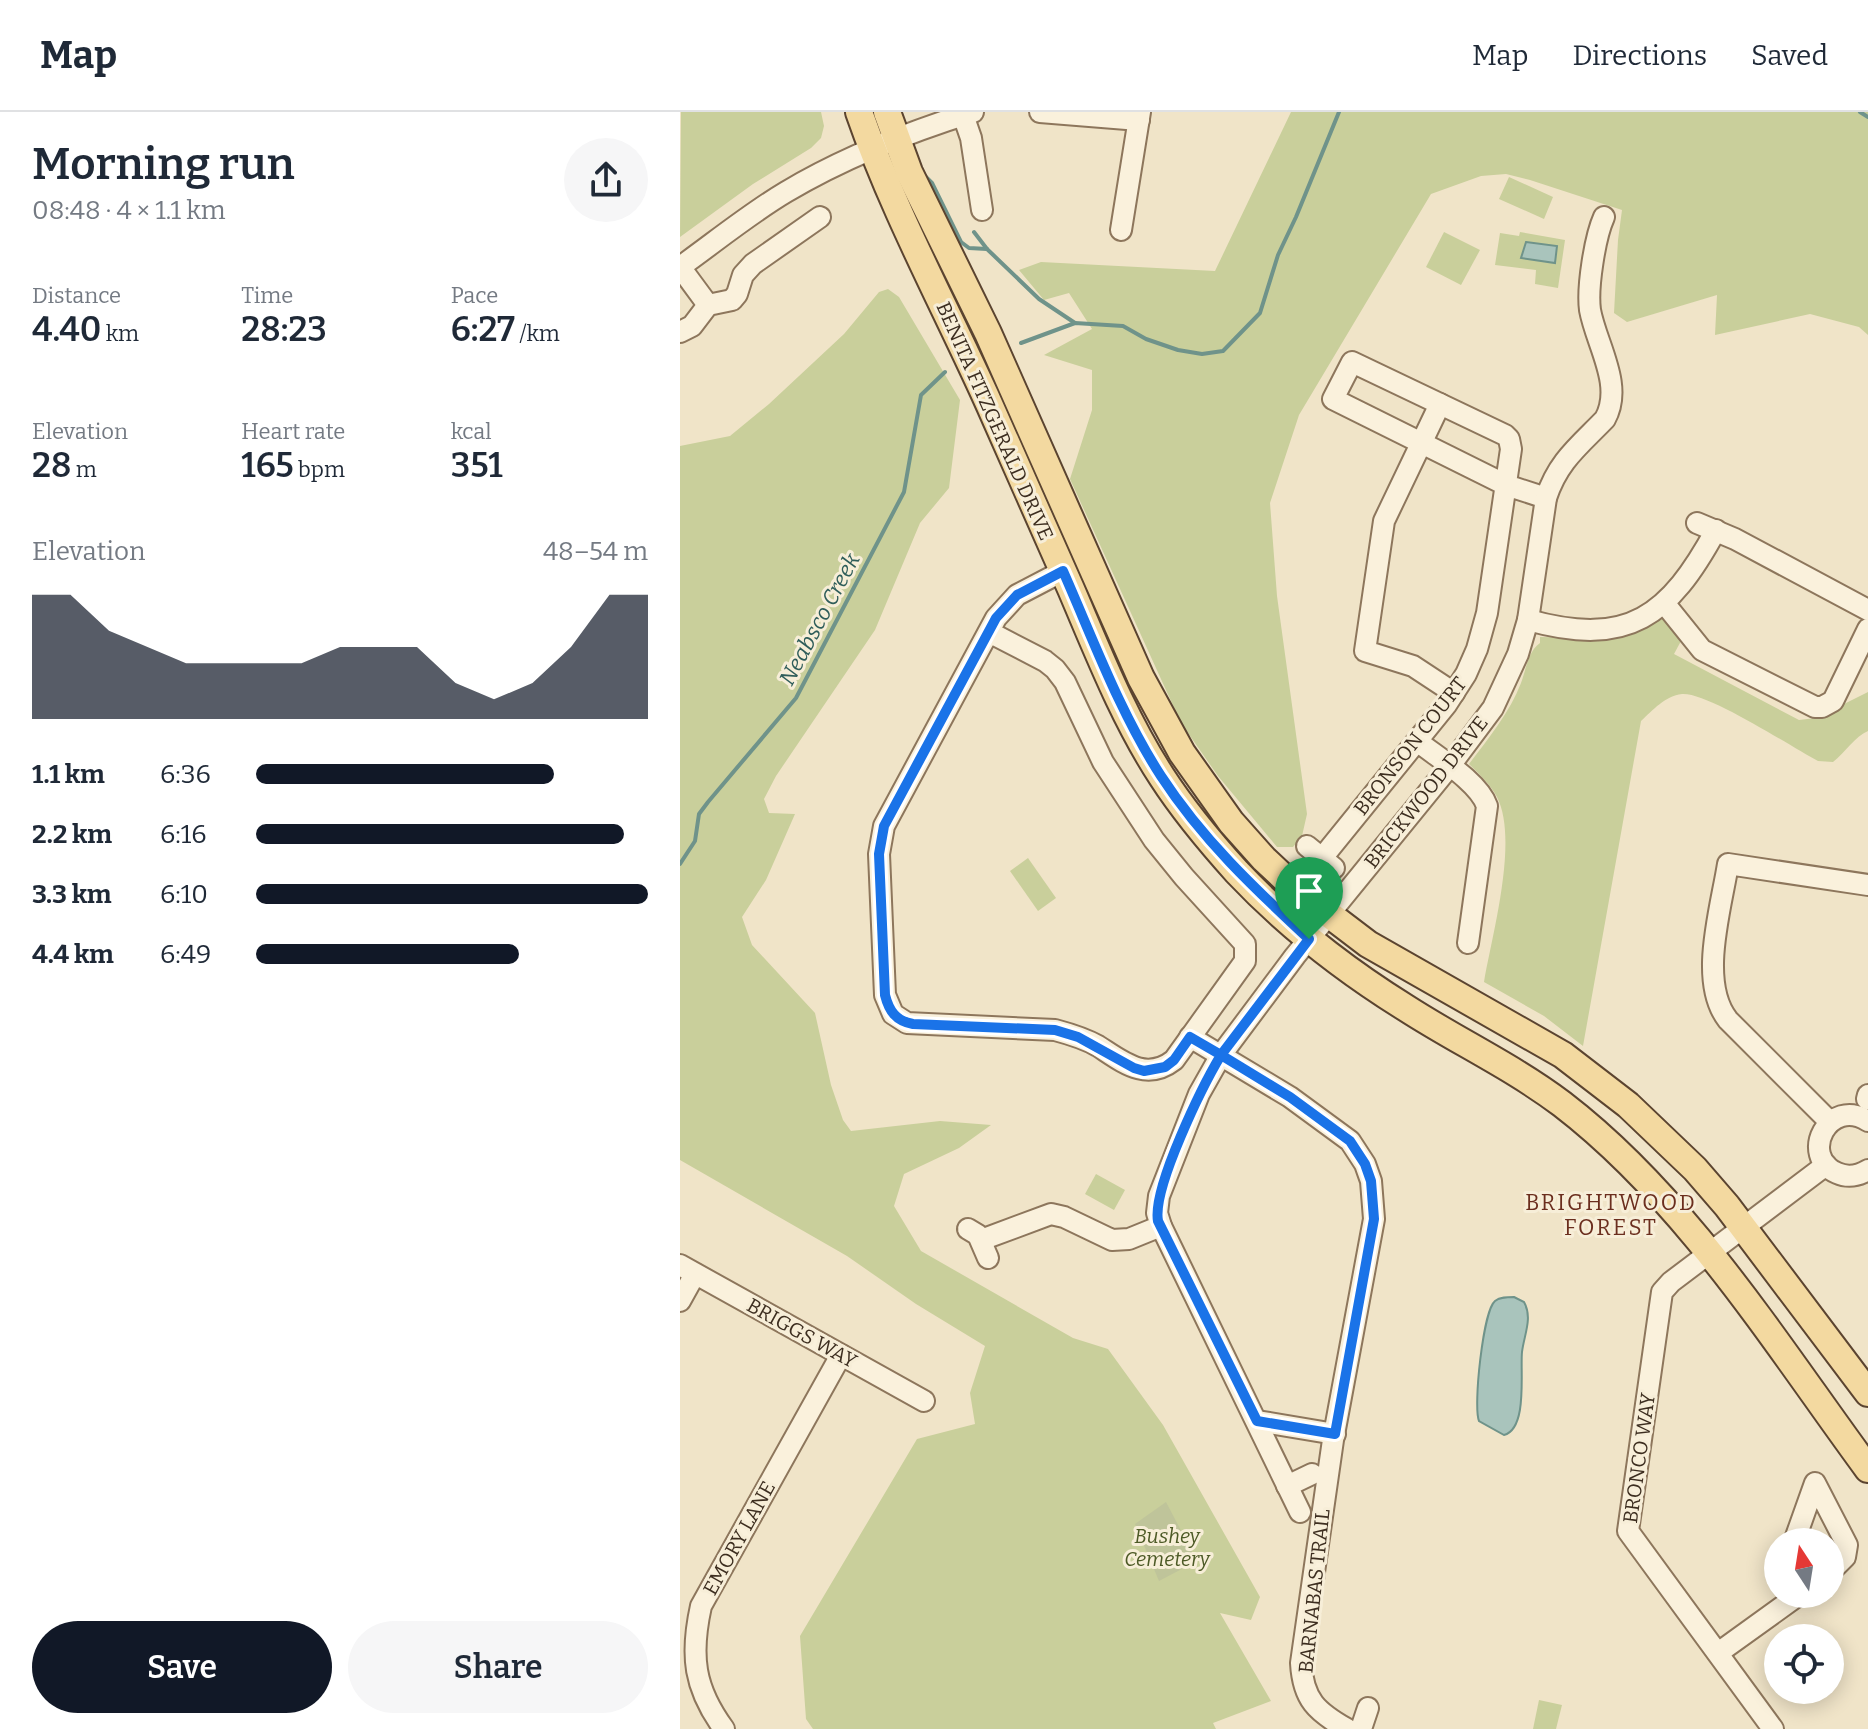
<!DOCTYPE html>
<meta charset="utf-8">
<style>
:root{--surface:#fff;--page:#f6f6f7;--text:#1f2937;--muted:#747a83;--line:#e0e1e3;--accent:#111827}
body{margin:0;font-family:Bitter,serif;background:var(--page);color:var(--text);height:100vh;display:flex;flex-direction:column;font-size:30px;white-space:nowrap}
*{box-sizing:border-box;margin:0}
p{font-size:26px;color:var(--muted)}
.icon{flex:none;width:44px;height:44px;fill:none;stroke:currentColor;stroke-width:2;stroke-linecap:round;stroke-linejoin:round}
.map{position:relative;flex:1;overflow:hidden}
.details{display:flex;flex-direction:column;background:var(--surface);width:680px}
.details>*{flex:none}
.needle{width:52px;rotate:348deg}
.tools{position:absolute;left:1084px;top:1416px;display:grid;gap:16px}
.tools a{display:grid;place-items:center;width:80px;height:80px;border-radius:50%;background:var(--surface);box-shadow:0 4px 20px #0003;font-size:40px}
.pin{position:absolute;display:grid;place-items:center;width:68px;height:68px;color:#fff;margin:-82px -34px;border-radius:50% 50% 50% 0;rotate:-45deg;box-shadow:0 0 8px #0007}
.pin .icon{rotate:45deg}
.round{display:grid;place-items:center;flex:none;width:84px;height:84px;border-radius:42px;background:var(--page)}
.overview{display:flex;align-items:center;justify-content:space-between;height:136px;padding:0 32px}
h1{font-size:44px;font-weight:600;line-height:60px}
.stats{display:grid;grid-template-columns:repeat(3,1fr);gap:12px;height:136px;padding:8px 32px}
.stats div{display:grid;align-content:center}
.stats b{font-size:34px;font-weight:600}
.stats small{font-size:22px;font-weight:400}
.stats p{font-size:22px}
.chart{height:224px;padding:16px 32px}
.chart p{display:flex;justify-content:space-between}
.chart svg{width:100%;height:144px;margin-top:8px;fill:var(--accent);opacity:.7}
.primary-button{display:flex;gap:16px;margin-top:auto;padding:16px 32px}
.primary-button a{flex:1;height:92px;border-radius:48px;background:var(--accent);color:#fff;font-size:32px;font-weight:600;line-height:92px;text-align:center}
.primary-button a+a{background:var(--page);color:var(--text)}
ul{padding:0 32px;list-style:none;font-size:26px}
li{display:grid;grid-template-columns:128px 96px 1fr;align-items:center;height:60px}
li i{height:20px;border-radius:10px;background:var(--accent)}
header{display:flex;align-items:center;gap:48px;box-sizing:border-box;height:112px;padding:0 40px;background:var(--surface);border-bottom:2px solid var(--line)}
header strong{font-size:38px}
nav{display:flex;gap:44px;margin-inline-start:auto;font-size:28px}
main{display:flex;flex:1;min-height:0}
.map>svg:first-child{display:block}
</style>
<header>
<strong>Map</strong>
<nav><a>Map</a><a>Directions</a><a>Saved</a></nav>
</header>
<main>
<section class="details">
<div class="overview"><div><h1>Morning run</h1><p>08:48 · 4 × 1.1 km</p></div><a class="round"><svg class="icon" aria-label="share" viewBox="0 0 24 24"><path d="M12 15V3M7 8l5-5 5 5M5 13v7h14v-7"/></svg></a></div>
<div class="stats">
<div><p>Distance</p><b>4.40<small> km</small></b></div>
<div><p>Time</p><b>28:23</b></div>
<div><p>Pace</p><b>6:27<small> /km</small></b></div>
</div>
<div class="stats">
<div><p>Elevation</p><b>28<small> m</small></b></div>
<div><p>Heart rate</p><b>165<small> bpm</small></b></div>
<div><p>kcal</p><b>351</b></div>
</div>
<div class="chart"><p><span>Elevation</span>48–54 m</p>
<svg viewBox="0 0 160 44" preserveAspectRatio="none"><path d="M0 44V6L10 6L20 17L30 22L40 27L50 27L60 27L70 27L80 22L90 22L100 22L110 33L120 38L130 33L140 22L150 6L160 6V44z"/></svg>
</div>
<ul>
<li><b>1.1 km</b>6:36<i style="width:76%"></i></li>
<li><b>2.2 km</b>6:16<i style="width:94%"></i></li>
<li><b>3.3 km</b>6:10<i style="width:100%"></i></li>
<li><b>4.4 km</b>6:49<i style="width:67%"></i></li>
</ul>
<div class="primary-button"><a>Save</a><a>Share</a></div>
</section>
<div class="map">
<svg width="1188" height="1617" viewBox="0 0 1188 1617">
<rect width="100%" height="100%" fill="#f0e4c8"/>
<g fill="#c9cf9b">
<polygon points="1,0 141,0 144,14 141,26 131,36 73,72 0,125"/>
<polygon points="611,0 1188,0 1188,223 1179,215 1130,202 1035,223 1037,183 947,210 934,201 938,128 942,98 850,68 826,62 801,64 751,82 619,303 590,391 597,484 627,702 622,724 613,735 597,735 538,664 501,611 390,367 412,298 412,258 364,243 412,217 389,181 364,188 339,158 361,150 535,159"/>
<polygon points="829,65 873,85 864,107 819,87"/>
<polygon points="764,120 800,138 781,173 746,155"/>
<polygon points="840,120 885,128 878,176 855,172 856,158 815,153 820,121 839,124"/>
<polygon points="208,177 219,185 280,288 269,376 240,411 195,518 96,664 84,687 89,701 115,702 86,768 62,805 72,833 135,901 151,973 163,1008 171,1019 260,1009 311,1013 279,1036 224,1062 214,1094 241,1139 393,1226 428,1237 483,1313 580,1485 571,1508 540,1501 591,1589 533,1611 536,1617 133,1617 126,1607 120,1524 237,1327 295,1312 290,1281 305,1234 236,1192 167,1144 0,1048 0,334 50,324 89,292 164,222 199,180"/>
<path d="M 983,504 L 1001,529 L 994,542 L 1119,608 L 1136,606 L 1188,580 L 1188,619 C 1175,624 1165,641 1153,650 L 1138,649 C 1111,635 1028,580 1002,582 C 985,584 973,598 961,609 L 903,934 L 864,904 L 804,870 C 812,823 839,728 817,685 C 810,672 799,662 789,652 C 808,627 830,600 841,571 C 846,558 848,539 860,531 L 860,525 L 927,526 Z"/>
<polygon points="348,746 376,786 358,799 330,759"/>
<polygon points="416,1062 445,1078 434,1098 405,1082"/>
<polygon points="859,1588 882,1593 876,1617 853,1617"/>
</g>
<polygon fill="#bfc49a" points="486,1390 517,1449 479,1469 455,1412"/>
<g fill="#a9c4bc" stroke="#6f938a" stroke-width="2">
<polygon points="846,130 877,134 875,151 841,146"/>
<path d="M 834,1185 L 844,1190 C 853,1206 844,1223 842,1240 C 840,1259 848,1317 824,1323 L 799,1309 C 793,1295 803,1199 815,1189 C 820,1185 827,1185 834,1185 Z"/>
</g>
<g fill="none" stroke-linecap="round" stroke-linejoin="round">
<g stroke="#6f938a" stroke-width="4">
<polyline points="1180,0 1188,5"/>
<polyline points="242,61 252,71 281,130 289,136 307,137"/>
<polyline points="294,120 307,137 359,187 395,211"/>
<polyline points="341,231 395,211 443,214 466,227 498,238 522,242 543,239 580,201 598,143 616,105 659,0"/>
<polyline points="0,752 15,729 19,702 28,690 116,586 224,380 241,283 265,260"/>
</g>
<g stroke="#8d765c" stroke-width="24">
<g id="minor">
<polyline points="282,0 291,26 302,98"/>
<polyline points="360,0 459,8"/>
<polyline points="441,118 460,0"/>
<path d="M 28,193 L 0,155 C 35,130 69,102 106,80 C 163,46 229,20 293,0"/>
<polyline points="0,220 12,214 28,193 52,188 57,182 63,163 73,152 140,105"/>
<polyline points="760,292 704,409 685,539 733,554 774,581"/>
<polyline points="1017,411 1055,427 1188,498"/>
<polyline points="985,492 1022,538 1135,595 1142,595 1153,589 1188,517"/>
<path d="M 848,508 C 949,536 989,504 1036,418"/>
<path d="M 309,520 L 365,549 L 375,557 L 385,570 L 423,650 L 474,728 L 504,765 L 565,832 L 565,849 L 494,948 C 466,970 443,950 418,934 C 404,926 390,922 375,918 L 227,911 L 213,902 L 205,883 L 199,742 L 204,714 L 316,506 L 337,483 L 383,459"/>
<path d="M 737,629 C 757,645 799,670 807,694 L 788,831"/>
<polyline points="627,734 654,756"/>
<polyline points="642,746 766,593 786,562 797,537 807,501 831,337 829,327 825,323 672,250 653,287 826,373 866,386"/>
<path d="M 510,925 L 610,985 L 670,1029 L 685,1052 L 691,1069 L 694,1107 L 653,1328 L 621,1551 C 623,1588 637,1600 667,1617"/>
<polyline points="1187,987 1188,983"/>
<path d="M 1188,1009 C 1149,984 1118,1044 1157,1061 C 1168,1066 1178,1064 1188,1058"/>
<path d="M 1150,1010 L 1048,908 C 1018,870 1041,797 1048,752 L 1188,773"/>
<polyline points="288,1117 298,1123 308,1146"/>
<polyline points="301,1128 371,1102 384,1105 432,1128 449,1127 481,1114"/>
<polyline points="0,1153 244,1289"/>
<polyline points="0,1189 15,1162"/>
<polyline points="577,1309 655,1322"/>
<polyline points="607,1374 632,1362"/>
<path d="M 620,1400 L 481,1114 L 477,1101 L 479,1084 L 519,982 L 541,943 L 615,844 L 769,655 L 813,596 L 838,542 L 848,508 L 866,386 C 878,349 899,334 925,307 C 944,273 916,232 910,198 C 907,175 915,125 924,105"/>
<polyline points="1114,1430 1135,1371 1167,1433 1165,1445 1150,1460"/>
<polyline points="1038,1541 1120,1482"/>
<path d="M 44,1617 C 14,1576 10,1544 21,1494 L 161,1243"/>
<polyline points="681,1617 688,1596"/>
<polyline points="1093,1617 948,1419 982,1180 991,1170 1146,1053"/>
</g>
</g>
<g stroke="#5b4430" stroke-width="30">
<g id="major">
<path d="M 179,0 C 214,101 266,196 310,294 C 337,355 364,416 391,477 C 418,540 444,607 482,665 C 504,699 530,730 557,760 C 607,813 665,858 726,896 C 777,929 833,955 882,992 C 1006,1087 1096,1232 1188,1357"/>
<polyline points="207,0 229,60 308,221 461,566 502,641 551,710 584,747 617,778 688,832 883,943 948,993 1015,1057 1047,1094 1188,1281"/>
</g>
</g>
<use href="#minor" stroke="#faf1dc" stroke-width="20"/>
<use href="#major" stroke="#f3d9a0" stroke-width="26"/>
</g>
<g fill="none" stroke-linecap="round" stroke-linejoin="round">
<g stroke="#fff" stroke-width="16">
<path id="route" d="M 629,827 C 574,776 522,727 481,664 C 440,601 413,527 383,459 L 337,483 L 316,506 L 204,714 L 199,742 L 205,883 C 209,899 216,909 233,912 L 375,918 L 398,925 L 454,956 L 464,959 L 485,955 L 494,948 L 510,925 L 541,943 C 523,973 472,1076 478,1109 L 577,1309 L 655,1322 L 694,1107 L 691,1069 L 685,1052 L 670,1029 L 610,985 L 541,943 L 629,827"/>
</g>
<use href="#route" stroke="#1a73e8" stroke-width="10"/>
</g>
<g text-anchor="middle" stroke-width="6" stroke-linejoin="round" paint-order="stroke">
<g font-size="20" fill="#3d2e20" stroke="#f7eed8">
<text transform="translate(315 309) rotate(66)" y="7">BENITA FITZGERALD DRIVE</text>
<text transform="translate(730 634) rotate(-52)" y="7">BRONSON COURT</text>
<text transform="translate(746 680) rotate(-52)" y="7">BRICKWOOD DRIVE</text>
<text transform="translate(122 1221) rotate(29)" y="7">BRIGGS WAY</text>
<text transform="translate(959 1346) rotate(-82)" y="7">BRONCO WAY</text>
<text transform="translate(59 1426) rotate(-61)" y="7">EMORY LANE</text>
<text transform="translate(634 1479) rotate(-84)" y="7">BARNABAS TRAIL</text>
</g>
<g font-size="20" font-style="italic" fill="#4d5a26" stroke="#f7eed8">
<text x="487" y="1431">Bushey<tspan x="487" dy="23">Cemetery</tspan></text>
</g>
<g font-size="22" font-style="italic" fill="#2f5d5a" stroke="#f7eed8">
<text transform="translate(139 507) rotate(-62)" y="8">Neabsco Creek</text>
</g>
<g font-size="22" letter-spacing="2" fill="#6b2e1e" stroke="#f7eed8">
<text x="931" y="1098">BRIGHTWOOD<tspan x="931" dy="25">FOREST</tspan></text>
</g>
</g>
</svg>
<div class="tools">
<a><svg class="needle" viewBox="-14 -14 28 28"><path d="M0-13l5 13h-10z" fill="#e53935"/><path d="M0 13l5-13h-10z" fill="#747a83"/></svg></a>
<a><svg class="icon" aria-label="locate" viewBox="0 0 24 24"><circle cx="12" cy="12" r="6"/><path d="M12 2v4M12 18v4M2 12h4M18 12h4"/></svg></a>
</div>
<div class="pin" style="left:629px;top:827px;background:#1e9e55"><svg class="icon" aria-label="arrive" viewBox="0 0 24 24"><path d="M6 21V4h12l-3 4 3 4H6"/></svg></div>
</div>
</main>
